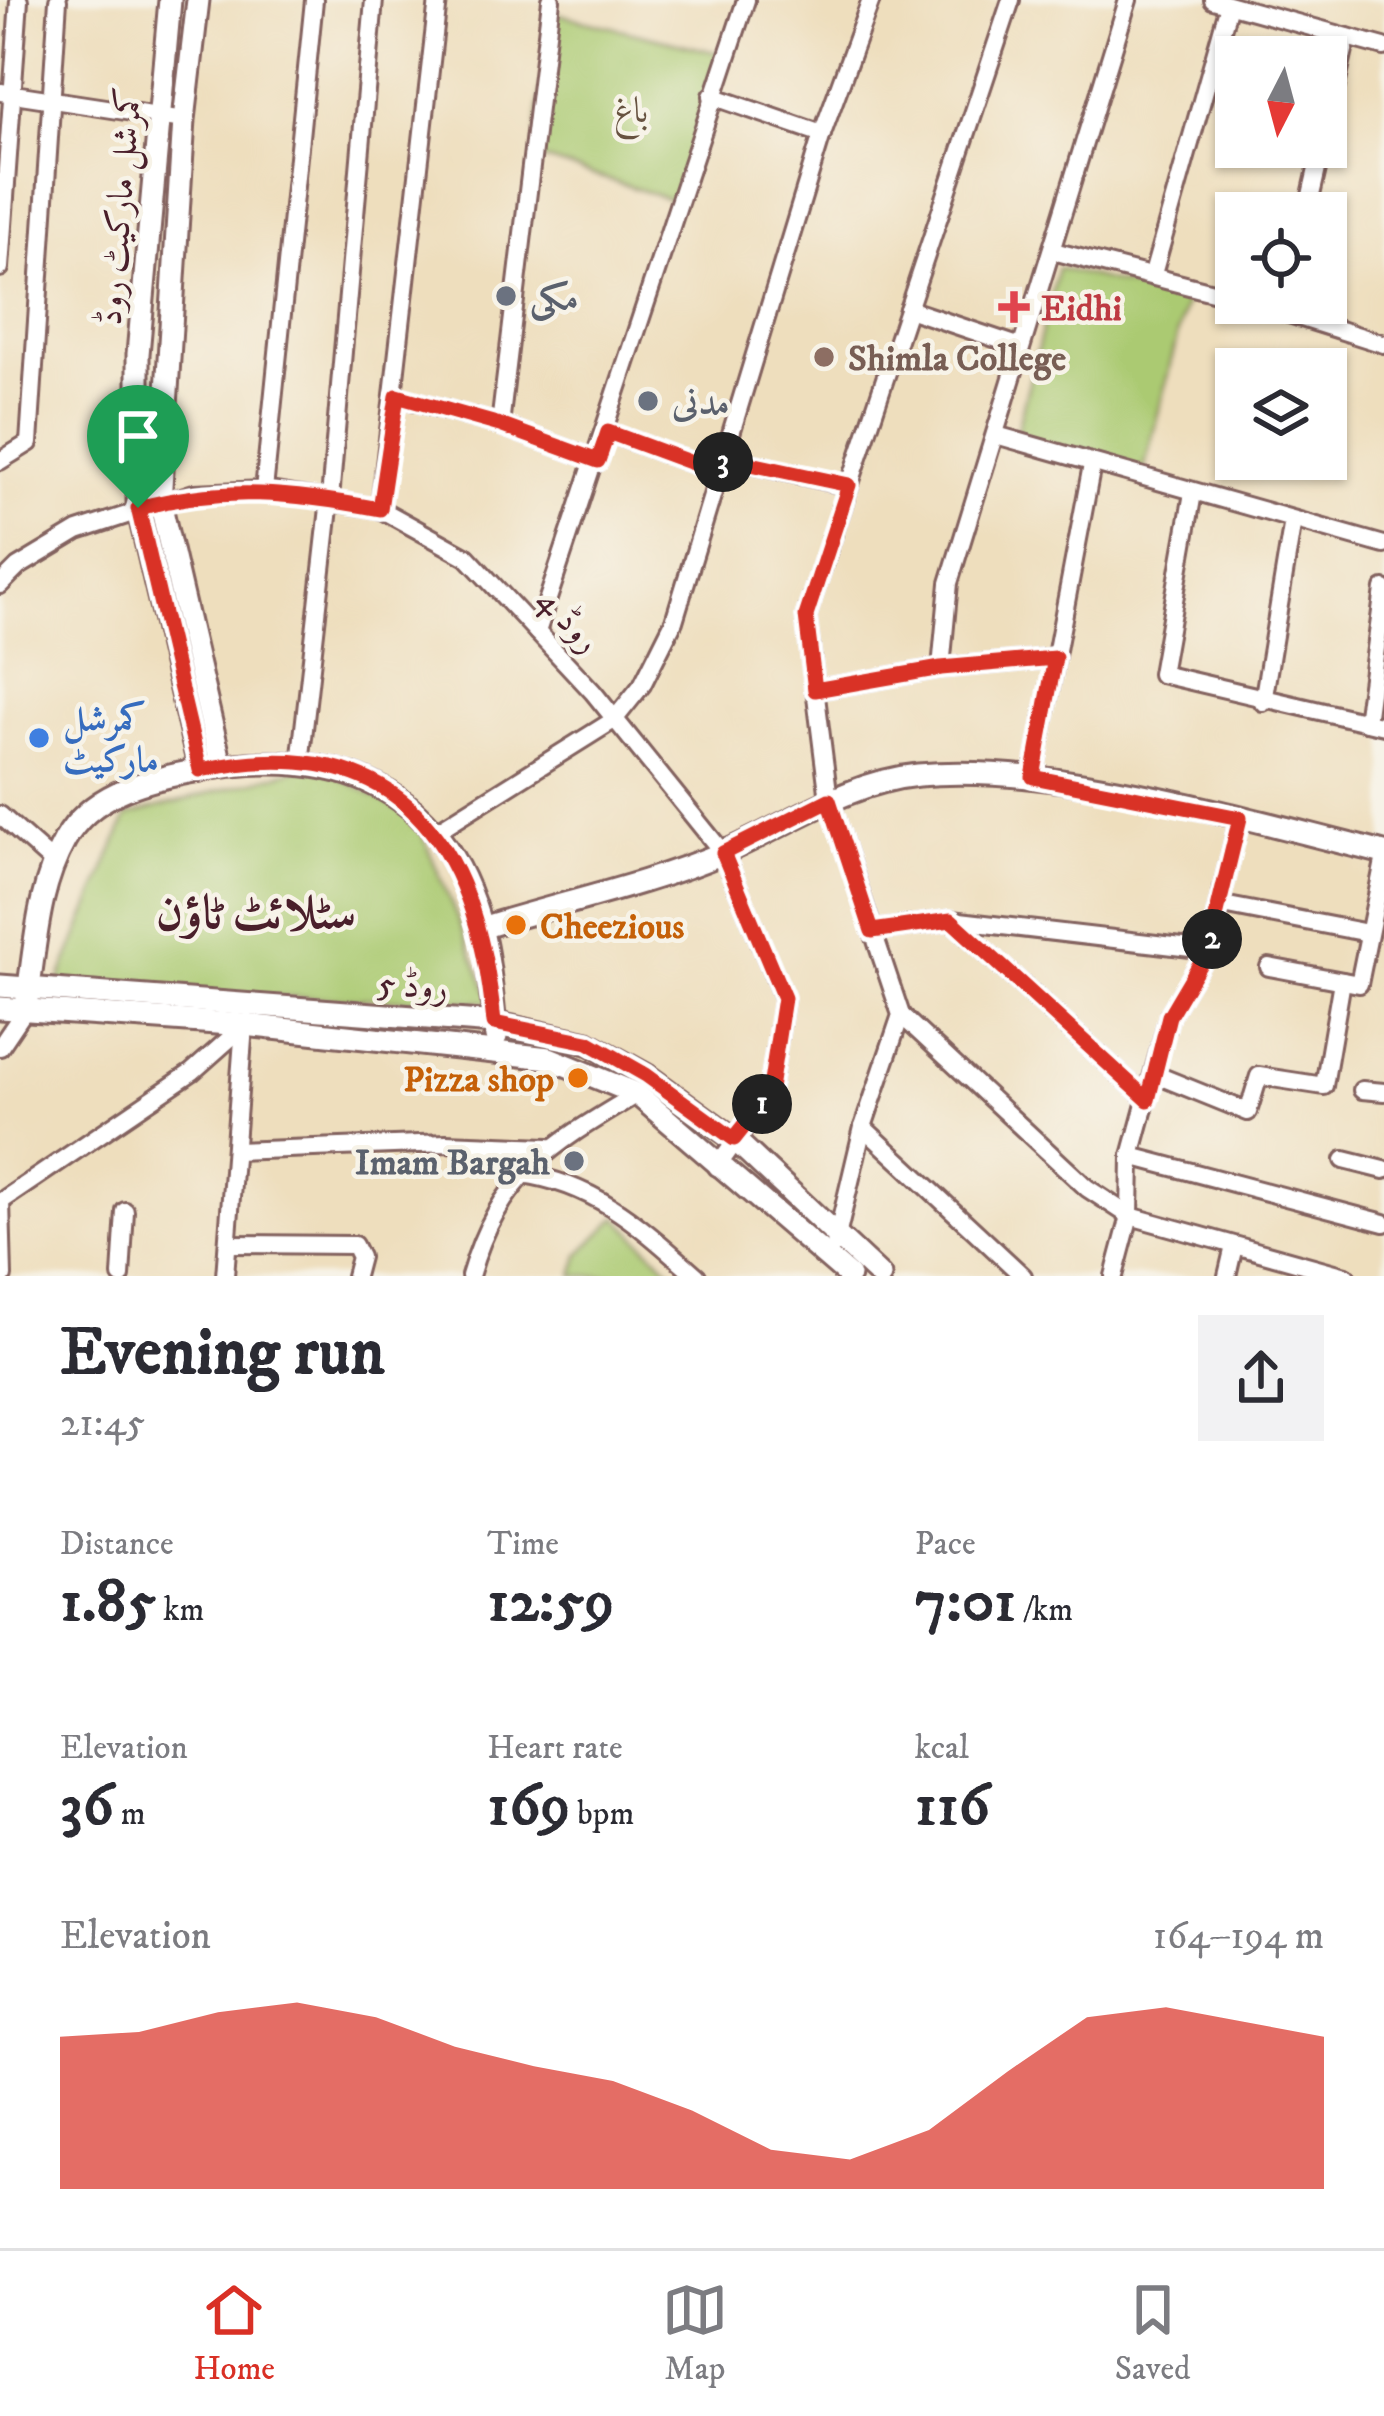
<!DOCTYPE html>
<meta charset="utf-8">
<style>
:root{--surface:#fff;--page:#f2f2f3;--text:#2b2b33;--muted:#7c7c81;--line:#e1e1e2;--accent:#d93025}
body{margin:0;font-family:"IM FELL DW Pica",Amiri,serif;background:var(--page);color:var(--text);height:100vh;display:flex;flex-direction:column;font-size:45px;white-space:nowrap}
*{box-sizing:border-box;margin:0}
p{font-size:39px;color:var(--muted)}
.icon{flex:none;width:66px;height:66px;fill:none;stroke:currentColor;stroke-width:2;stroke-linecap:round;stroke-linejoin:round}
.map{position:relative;height:1276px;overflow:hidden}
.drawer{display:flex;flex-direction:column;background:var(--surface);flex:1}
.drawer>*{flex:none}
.needle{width:78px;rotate:186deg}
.tools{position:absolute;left:1215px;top:36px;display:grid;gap:24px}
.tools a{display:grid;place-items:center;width:132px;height:132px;border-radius:0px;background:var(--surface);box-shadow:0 3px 9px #0004;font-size:60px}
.pin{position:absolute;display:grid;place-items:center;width:102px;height:102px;color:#fff;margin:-123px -51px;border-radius:50% 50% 50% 0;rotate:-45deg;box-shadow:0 0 12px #0007}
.pin .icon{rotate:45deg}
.km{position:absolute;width:60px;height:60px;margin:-30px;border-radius:50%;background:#222;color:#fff;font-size:33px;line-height:60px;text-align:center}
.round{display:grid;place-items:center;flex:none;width:126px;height:126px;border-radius:0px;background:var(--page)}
.head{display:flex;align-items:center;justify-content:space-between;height:204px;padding:0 60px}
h1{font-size:66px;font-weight:700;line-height:90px}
.metrics{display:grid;grid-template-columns:repeat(3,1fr);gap:18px;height:204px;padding:12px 60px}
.metrics div{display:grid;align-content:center}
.metrics b{font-size:60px;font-weight:700}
.metrics small{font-size:33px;font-weight:400}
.metrics p{font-size:33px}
.chart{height:336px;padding:24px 60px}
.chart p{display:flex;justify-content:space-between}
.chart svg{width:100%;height:216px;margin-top:12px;fill:var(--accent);opacity:.7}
.dock{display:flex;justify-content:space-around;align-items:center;height:168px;border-top:3px solid var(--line);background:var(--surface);font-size:33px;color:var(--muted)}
.dock a{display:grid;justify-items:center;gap:6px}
.dock .active{color:var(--accent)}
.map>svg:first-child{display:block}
</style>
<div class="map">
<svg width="1384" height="1276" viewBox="0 0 1384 1276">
<rect width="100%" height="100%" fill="#f7f3e8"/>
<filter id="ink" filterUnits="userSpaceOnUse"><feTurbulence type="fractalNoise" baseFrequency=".00833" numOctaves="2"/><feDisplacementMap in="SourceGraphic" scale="24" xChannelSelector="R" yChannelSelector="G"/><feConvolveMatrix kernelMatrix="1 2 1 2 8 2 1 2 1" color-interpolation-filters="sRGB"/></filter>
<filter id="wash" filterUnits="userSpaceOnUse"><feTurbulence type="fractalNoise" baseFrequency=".004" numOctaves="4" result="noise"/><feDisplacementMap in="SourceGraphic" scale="48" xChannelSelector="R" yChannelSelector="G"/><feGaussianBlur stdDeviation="2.7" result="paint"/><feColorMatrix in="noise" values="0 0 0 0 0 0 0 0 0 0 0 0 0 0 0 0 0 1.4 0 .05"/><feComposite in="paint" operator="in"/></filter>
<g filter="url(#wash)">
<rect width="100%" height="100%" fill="#eedebd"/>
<g fill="#abca72" stroke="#7a744e" stroke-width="3">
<polygon points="550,12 727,55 681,203 533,156"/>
<polygon points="1058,268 1186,301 1143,474 1015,437"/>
<polygon points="315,764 416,819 492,1002 55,991 127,816"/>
<polygon points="617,1217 676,1276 574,1276 579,1255"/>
</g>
</g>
<g filter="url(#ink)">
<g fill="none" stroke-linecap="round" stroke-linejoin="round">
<g stroke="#83625e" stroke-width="22">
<g id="minor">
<polyline points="1213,0 1384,47"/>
<polyline points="1,92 184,120"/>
<polyline points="712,96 822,134"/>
<polyline points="1326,130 1347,37"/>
<polyline points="1307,213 1322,147"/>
<polyline points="1053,251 1236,298"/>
<polyline points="0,268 19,0"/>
<polyline points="1153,274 1229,5"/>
<polyline points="1254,303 1384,344"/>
<polyline points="908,309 1021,347"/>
<polyline points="396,396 500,425 598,461"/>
<polyline points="500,425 551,0"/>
<polyline points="607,432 722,474"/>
<polyline points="996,435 1384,545"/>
<polyline points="723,458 849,486"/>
<polyline points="0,461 29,443 58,0"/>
<polyline points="264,490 314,0"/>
<polyline points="1193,493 1161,674 1384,726"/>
<polyline points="380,509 438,0"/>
<polyline points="0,585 18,567 78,531 194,493 264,490 380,509 467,557 593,692 723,853 784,999 769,1095 717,1167"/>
<polyline points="537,632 746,0"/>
<polyline points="941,668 949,583 1128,0"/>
<polyline points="815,690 941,668 1055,658"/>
<polyline points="1263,702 1293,520"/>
<polyline points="1366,722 1384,589"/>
<polyline points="300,764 330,499 374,0"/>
<polyline points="1033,777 1092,465"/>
<polyline points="0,815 55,864"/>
<polyline points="435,832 614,720 642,685 674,621 822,134 871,0"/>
<polyline points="1223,905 1368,933"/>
<polyline points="951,920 1148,1100"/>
<polyline points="872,931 951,920 1208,950"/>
<polyline points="1269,967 1359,984 1384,861"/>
<polyline points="901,1015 1087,1188 1130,1216 1346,1276"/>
<polyline points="0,1047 25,1010"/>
<polyline points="1154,1074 1248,1112 1259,1076 1324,1086 1342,981"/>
<polyline points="1362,1090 1384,1092"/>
<polyline points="863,1127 1023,1276"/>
<polyline points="235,1151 446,1143 549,1147"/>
<polyline points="1131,1156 1384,1223"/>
<polyline points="1344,1160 1384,1170"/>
<path d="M 522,1174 C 597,1184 642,1228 697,1276"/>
<polyline points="1,1201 3,1276"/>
<polyline points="0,1202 192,1072 245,1025"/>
<polyline points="230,1244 354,1245 360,1257 355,1276"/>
<polyline points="835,1245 863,1127 901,1015 829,800 806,616 1011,0"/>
<polyline points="121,1276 125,1211"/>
<polyline points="225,1276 244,1026"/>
<path d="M 470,1276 C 499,1174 553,1144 637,1094"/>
<polyline points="1114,1276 1130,1216 1131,1156 1169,1016 1208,950 1240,817"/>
<polyline points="1227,1276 1234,1246"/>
</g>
</g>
<g stroke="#83625e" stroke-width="27">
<g id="major">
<polyline points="170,0 138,354 138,508 200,770"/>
<polyline points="198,0 184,120 160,502 221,765"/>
<path d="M 481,928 C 561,903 648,885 725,852 C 788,825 848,782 918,775 C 1055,762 1249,820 1384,853"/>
<polyline points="0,986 494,1023 588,1043 646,1075 734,1139 880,1276"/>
<path d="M 27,999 C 36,945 37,890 65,840 C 90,795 141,781 189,772 C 327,744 442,779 481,928 C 490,962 492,1001 496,1037"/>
<polyline points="0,1008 245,1025 549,1058 637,1094 849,1276"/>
</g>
</g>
<use href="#minor" stroke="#fff" stroke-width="16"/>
<use href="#major" stroke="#fff" stroke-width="21"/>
</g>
</g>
<g fill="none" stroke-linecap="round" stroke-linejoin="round" filter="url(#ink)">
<g stroke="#fff" stroke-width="24">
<path id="route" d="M 397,396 L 500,425 L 598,461 L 608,432 L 722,474 L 723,458 L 849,485 L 806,616 L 815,690 L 941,668 L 1055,658 L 1033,777 L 1240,818 L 1208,950 L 1169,1016 L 1148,1100 L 951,920 L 872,931 L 829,800 L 723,853 L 784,998 L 769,1095 L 734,1139 L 646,1075 L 588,1042 L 494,1023 C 477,842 399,728 200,770 L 138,508 C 223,485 295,493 380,509 Z"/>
</g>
<use href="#route" stroke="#d93025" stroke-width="15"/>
</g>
<g fill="#6b7280" stroke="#f7f3e8" stroke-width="4.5">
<circle cx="506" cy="296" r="12"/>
<circle cx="648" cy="401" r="12"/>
<circle cx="574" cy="1161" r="12"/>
</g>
<path fill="#e0444e" stroke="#f7f3e8" stroke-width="4.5" d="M1008 289h12v12h12v12h-12v12h-12v-12h-12v-12h12z"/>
<circle fill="#8d6e63" stroke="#f7f3e8" stroke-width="4.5" cx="824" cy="357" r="12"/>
<circle fill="#3f7fe0" stroke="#f7f3e8" stroke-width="4.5" cx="39" cy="738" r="12"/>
<g fill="#e8710a" stroke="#f7f3e8" stroke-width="4.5">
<circle cx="516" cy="925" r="12"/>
<circle cx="578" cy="1078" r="12"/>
</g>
<g text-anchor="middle" stroke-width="9" stroke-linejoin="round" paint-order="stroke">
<g font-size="36" fill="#675240" stroke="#f7f3e8">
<text x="631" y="122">باغ</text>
</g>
<g font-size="36" fill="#4a1f2b" stroke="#f7f3e8">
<text transform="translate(118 206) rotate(-85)" y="13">کمرشل مارکیٹ روڈ</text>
<text transform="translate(570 619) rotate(47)" y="13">روڈ 4</text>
<text transform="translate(413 984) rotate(4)" y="13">روڈ 5</text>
</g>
<g font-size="36" font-weight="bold" fill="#5b616d" stroke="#f7f3e8" text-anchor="start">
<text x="530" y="309">مکی</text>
<text x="672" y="414">مدنی</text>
<text x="550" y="1174" text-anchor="end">Imam Bargah</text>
</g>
<g font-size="36" font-weight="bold" fill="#be3a42" stroke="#f7f3e8" text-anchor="start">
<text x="1041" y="320">Eidhi</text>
</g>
<g font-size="36" font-weight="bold" fill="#785e54" stroke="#f7f3e8" text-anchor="start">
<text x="848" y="370">Shimla College</text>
</g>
<g font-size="36" font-weight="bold" fill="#366cbe" stroke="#f7f3e8" text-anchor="start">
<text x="63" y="730">کمرشل<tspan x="63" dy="41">مارکیٹ</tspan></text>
</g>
<g font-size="36" font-weight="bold" fill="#c56008" stroke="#f7f3e8" text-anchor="start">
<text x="540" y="938">Cheezious</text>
<text x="554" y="1091" text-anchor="end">Pizza shop</text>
</g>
<g font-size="48" font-weight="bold" fill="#4a1f2b" stroke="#f7f3e8">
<text x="256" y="928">سٹلائٹ ٹاؤن</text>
</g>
</g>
</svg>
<div class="tools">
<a><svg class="needle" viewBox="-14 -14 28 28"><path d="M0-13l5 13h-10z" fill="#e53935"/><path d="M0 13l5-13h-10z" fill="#7c7c81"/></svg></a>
<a><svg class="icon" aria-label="locate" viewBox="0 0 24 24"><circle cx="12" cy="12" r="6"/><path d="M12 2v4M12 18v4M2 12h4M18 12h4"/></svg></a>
<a><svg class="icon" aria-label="layers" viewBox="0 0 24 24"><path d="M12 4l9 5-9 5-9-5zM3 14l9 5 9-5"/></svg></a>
</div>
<div class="pin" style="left:138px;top:508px;background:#1e9e55"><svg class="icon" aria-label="arrive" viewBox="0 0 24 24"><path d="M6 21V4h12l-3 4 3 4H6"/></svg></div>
<b class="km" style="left:762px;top:1104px">1</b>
<b class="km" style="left:1212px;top:939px">2</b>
<b class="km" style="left:723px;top:462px">3</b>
</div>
<section class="drawer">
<div class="head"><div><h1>Evening run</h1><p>21:45</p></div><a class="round"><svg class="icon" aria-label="share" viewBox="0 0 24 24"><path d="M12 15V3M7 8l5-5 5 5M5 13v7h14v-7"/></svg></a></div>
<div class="metrics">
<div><p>Distance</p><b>1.85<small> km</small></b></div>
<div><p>Time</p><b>12:59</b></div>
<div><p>Pace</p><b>7:01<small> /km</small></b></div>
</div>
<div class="metrics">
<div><p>Elevation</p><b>36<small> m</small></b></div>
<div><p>Heart rate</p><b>169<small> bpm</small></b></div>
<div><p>kcal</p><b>116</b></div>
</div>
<div class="chart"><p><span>Elevation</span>164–194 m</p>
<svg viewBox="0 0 160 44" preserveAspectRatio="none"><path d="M0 44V13L10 12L20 8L30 6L40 9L50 15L60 19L70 22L80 28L90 36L100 38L110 32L120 20L130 9L140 7L150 10L160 13V44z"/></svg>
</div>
</section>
<nav class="dock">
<a class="active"><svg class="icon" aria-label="home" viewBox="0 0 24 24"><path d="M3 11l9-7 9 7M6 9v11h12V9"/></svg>Home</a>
<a><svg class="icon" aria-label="map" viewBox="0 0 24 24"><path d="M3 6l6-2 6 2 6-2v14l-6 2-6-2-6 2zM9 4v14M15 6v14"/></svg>Map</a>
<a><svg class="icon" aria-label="saved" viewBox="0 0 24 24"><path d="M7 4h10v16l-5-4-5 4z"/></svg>Saved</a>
</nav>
